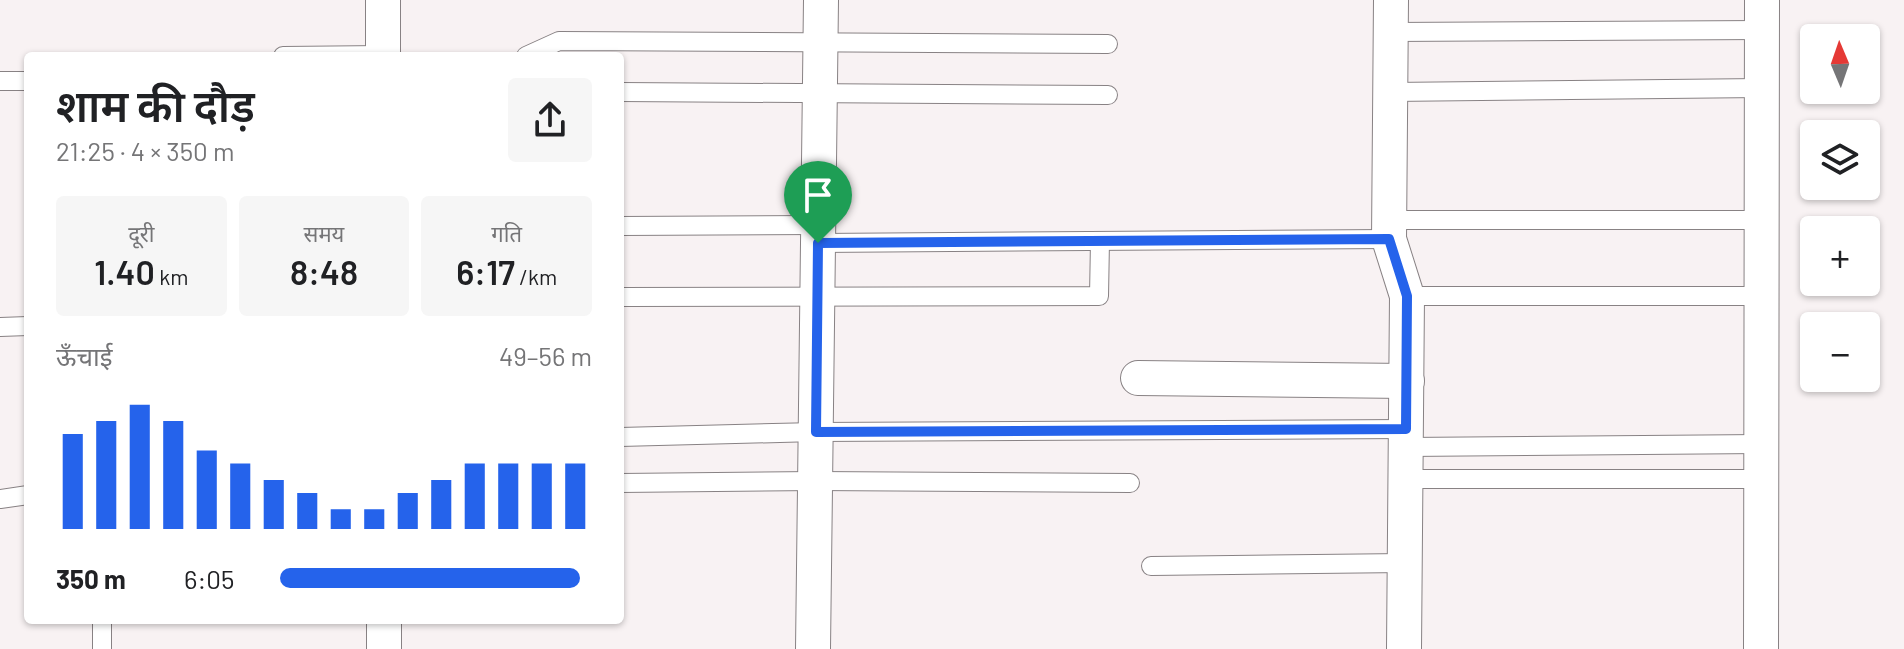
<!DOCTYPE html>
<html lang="hi">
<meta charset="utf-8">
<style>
:root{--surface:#fff;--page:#f6f6f6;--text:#202124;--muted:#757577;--accent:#2563eb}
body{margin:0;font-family:Barlow,"Noto Sans Devanagari",sans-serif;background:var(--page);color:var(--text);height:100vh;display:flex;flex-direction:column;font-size:30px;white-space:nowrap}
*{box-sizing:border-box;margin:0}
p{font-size:26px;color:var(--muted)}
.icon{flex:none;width:44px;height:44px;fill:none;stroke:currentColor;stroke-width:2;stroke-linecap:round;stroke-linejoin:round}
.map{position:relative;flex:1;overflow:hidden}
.details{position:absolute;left:24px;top:52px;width:600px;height:572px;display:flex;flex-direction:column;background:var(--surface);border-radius:8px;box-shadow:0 2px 6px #0004}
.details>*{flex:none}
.needle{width:52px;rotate:358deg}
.controls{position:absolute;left:1800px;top:24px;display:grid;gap:16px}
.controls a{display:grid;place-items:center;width:80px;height:80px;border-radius:8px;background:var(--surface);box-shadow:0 2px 6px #0004;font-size:40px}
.pin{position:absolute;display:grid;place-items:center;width:68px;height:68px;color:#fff;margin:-82px -34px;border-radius:50% 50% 50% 0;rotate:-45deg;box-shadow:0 0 8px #0007}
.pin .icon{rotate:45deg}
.round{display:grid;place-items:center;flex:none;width:84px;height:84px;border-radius:8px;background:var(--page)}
.headline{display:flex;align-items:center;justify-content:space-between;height:136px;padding:0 32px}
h1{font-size:44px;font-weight:600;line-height:60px}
.figures{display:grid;grid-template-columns:repeat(3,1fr);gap:12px;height:136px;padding:8px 32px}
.figures div{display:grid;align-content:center;border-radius:8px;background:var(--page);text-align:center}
.figures b{font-size:34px;font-weight:600}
.figures small{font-size:22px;font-weight:400}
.figures p{font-size:22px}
.chart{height:224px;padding:16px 32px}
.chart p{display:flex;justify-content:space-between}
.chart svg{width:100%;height:144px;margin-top:8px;stroke:var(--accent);stroke-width:6}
ul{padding:0 32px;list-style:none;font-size:26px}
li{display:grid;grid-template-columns:128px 96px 1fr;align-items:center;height:60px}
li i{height:20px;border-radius:10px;background:var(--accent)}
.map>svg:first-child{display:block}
</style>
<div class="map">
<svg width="1904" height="649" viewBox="0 0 1904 649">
<rect width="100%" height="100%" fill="#f8f2f3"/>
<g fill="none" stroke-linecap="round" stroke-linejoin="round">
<g stroke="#888284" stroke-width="20">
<g id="lane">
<polyline points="1391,32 1762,30"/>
<polyline points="283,56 383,55"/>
<polyline points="526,56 559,41 1108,44"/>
<polyline points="0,81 28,81"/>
<polyline points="620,92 1108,95"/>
<polyline points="1391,92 1761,88"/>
<polyline points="1389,220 1761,220"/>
<polyline points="620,226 818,225"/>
<polyline points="818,243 1389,239"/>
<polyline points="1407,296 1762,296"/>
<polyline points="620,297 1099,296 1100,241"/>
<polyline points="0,327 28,326"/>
<polyline points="620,437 816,432 1406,429"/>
<polyline points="1406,447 1761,444"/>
<polyline points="1405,479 1762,479"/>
<polyline points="620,483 815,481 1130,483"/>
<polyline points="0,499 28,495"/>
<polyline points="1151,566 1405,563"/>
<polyline points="102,649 102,620"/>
</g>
</g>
<g stroke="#888284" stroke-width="36">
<g id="street">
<polyline points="1391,0 1389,239 1407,296 1404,649"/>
<polyline points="383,56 383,0"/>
<polyline points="1138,378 1407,381"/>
<polyline points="384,620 384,649"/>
<polyline points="813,649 821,0"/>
<polyline points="1761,649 1762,0"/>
</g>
</g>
<use href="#lane" stroke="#fff" stroke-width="18"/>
<use href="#street" stroke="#fff" stroke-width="34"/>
</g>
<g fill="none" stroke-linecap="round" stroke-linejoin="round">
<g stroke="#fff" stroke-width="16">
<polygon id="route" points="1389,239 1407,296 1406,429 816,432 818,243"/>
</g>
<use href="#route" stroke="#2563eb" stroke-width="10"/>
</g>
</svg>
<div class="controls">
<a><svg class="needle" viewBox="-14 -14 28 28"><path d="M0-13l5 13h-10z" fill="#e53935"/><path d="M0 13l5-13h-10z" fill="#757577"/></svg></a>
<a><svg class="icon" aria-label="layers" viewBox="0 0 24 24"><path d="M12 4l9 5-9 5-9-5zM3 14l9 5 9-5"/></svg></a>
<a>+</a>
<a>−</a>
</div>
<div class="pin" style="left:818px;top:243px;background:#1e9e55"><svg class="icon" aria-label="arrive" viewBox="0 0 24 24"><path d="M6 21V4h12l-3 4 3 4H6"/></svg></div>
<section class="details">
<div class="headline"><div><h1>शाम की दौड़</h1><p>21:25 · 4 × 350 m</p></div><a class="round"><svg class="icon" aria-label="share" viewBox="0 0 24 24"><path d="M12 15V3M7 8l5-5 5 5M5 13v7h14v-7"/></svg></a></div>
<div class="figures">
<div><p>दूरी</p><b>1.40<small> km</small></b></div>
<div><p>समय</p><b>8:48</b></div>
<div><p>गति</p><b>6:17<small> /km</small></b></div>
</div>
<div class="chart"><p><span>ऊँचाई</span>49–56 m</p>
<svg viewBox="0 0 160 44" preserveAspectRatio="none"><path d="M5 44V15M15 44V11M25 44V6M35 44V11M45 44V20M55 44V24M65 44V29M75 44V33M85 44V38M95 44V38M105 44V33M115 44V29M125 44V24M135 44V24M145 44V24M155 44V24"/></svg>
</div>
<ul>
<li><b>350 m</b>6:05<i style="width:96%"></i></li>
</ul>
</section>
</div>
